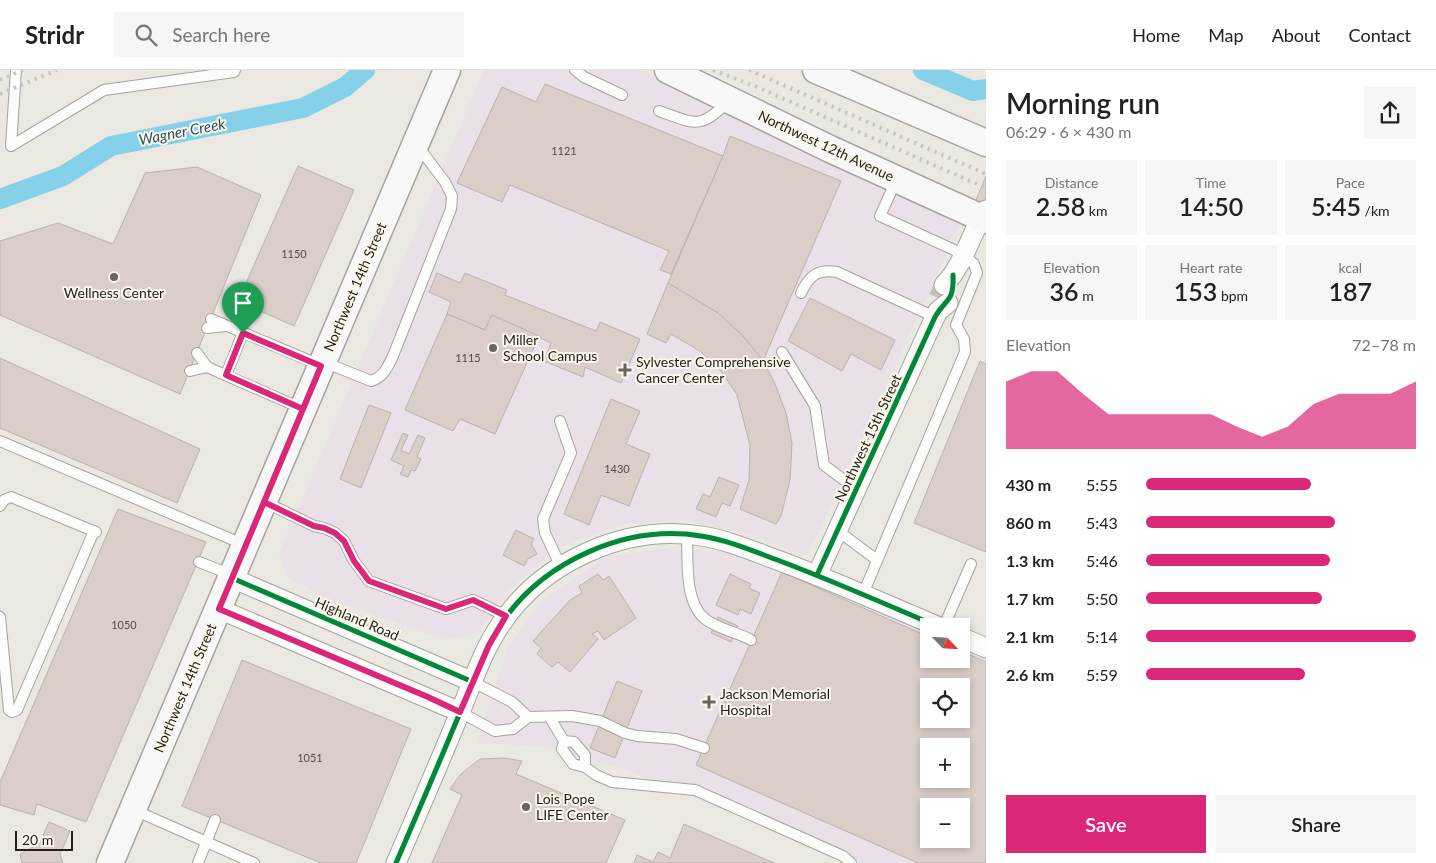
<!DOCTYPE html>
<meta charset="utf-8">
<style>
:root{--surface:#fff;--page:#f6f6f6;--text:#222;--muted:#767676;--line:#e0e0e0;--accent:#db2777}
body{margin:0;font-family:Lato,sans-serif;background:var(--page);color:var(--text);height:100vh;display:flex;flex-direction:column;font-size:19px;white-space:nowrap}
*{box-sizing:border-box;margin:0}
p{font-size:16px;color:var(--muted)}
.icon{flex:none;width:28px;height:28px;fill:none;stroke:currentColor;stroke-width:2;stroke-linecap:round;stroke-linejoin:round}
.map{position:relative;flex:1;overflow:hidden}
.panel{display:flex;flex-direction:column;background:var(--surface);width:450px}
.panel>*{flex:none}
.needle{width:32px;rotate:115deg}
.controls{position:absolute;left:920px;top:548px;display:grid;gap:10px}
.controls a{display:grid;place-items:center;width:50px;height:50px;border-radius:0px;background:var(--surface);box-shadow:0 2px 8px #0003;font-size:25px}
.scale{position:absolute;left:15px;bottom:12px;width:58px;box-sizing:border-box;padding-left:5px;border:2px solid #211f1a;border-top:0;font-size:14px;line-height:18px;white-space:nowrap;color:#211f1a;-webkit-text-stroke:4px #fcf7ea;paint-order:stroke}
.pin{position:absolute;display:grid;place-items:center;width:42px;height:42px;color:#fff;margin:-51px -21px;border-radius:50% 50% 50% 0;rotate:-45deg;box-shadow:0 0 5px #0007}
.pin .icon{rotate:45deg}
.round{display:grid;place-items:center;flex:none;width:52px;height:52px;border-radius:0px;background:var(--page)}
.summary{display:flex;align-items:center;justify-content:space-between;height:85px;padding:0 20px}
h1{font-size:28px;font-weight:600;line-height:38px}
.metrics{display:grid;grid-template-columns:repeat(3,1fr);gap:8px;height:85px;padding:5px 20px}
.metrics div{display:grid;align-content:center;border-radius:0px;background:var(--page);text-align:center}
.metrics b{font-size:25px;font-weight:600}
.metrics small{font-size:14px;font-weight:400}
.metrics p{font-size:14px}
.chart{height:140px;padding:10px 20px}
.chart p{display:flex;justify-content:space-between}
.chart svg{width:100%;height:90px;margin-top:5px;fill:var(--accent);opacity:.7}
.cta{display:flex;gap:10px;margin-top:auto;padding:10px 20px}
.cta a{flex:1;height:58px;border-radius:0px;background:var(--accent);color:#fff;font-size:20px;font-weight:600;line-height:58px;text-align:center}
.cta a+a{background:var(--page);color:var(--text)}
ul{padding:0 20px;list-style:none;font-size:16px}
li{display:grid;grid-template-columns:80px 60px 1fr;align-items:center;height:38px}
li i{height:12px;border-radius:6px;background:var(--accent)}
header{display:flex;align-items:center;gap:30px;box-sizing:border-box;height:70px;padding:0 25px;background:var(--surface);border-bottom:1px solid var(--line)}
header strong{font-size:24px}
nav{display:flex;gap:28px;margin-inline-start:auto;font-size:18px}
.search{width:350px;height:45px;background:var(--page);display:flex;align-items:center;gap:12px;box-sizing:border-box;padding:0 18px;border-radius:0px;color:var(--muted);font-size:19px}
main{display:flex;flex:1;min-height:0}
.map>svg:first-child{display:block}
</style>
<header>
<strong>Stridr</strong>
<div class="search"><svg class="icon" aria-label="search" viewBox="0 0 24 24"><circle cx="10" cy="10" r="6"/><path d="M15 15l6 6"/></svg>Search here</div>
<nav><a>Home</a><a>Map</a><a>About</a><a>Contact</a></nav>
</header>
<main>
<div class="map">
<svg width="986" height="793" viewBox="0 0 986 793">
<rect width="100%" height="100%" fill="#ebe8e1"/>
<g fill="#eae0e7" fill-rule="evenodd">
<polygon points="484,0 640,0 962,151 807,486 743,463 680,449 616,456 561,477 509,520 476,564 446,570 325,528 287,507 279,484"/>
<path d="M 662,479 L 720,481 L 777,494 L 929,562 L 929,589 L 961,589 L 961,577 L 986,588 L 986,793 L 852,793 L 624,699 L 539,676 L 476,673 L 508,578 L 541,531 L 606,487 ZM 929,616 L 961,616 L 961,649 L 929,649 ZM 929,676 L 961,676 L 961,709 L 929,709 ZM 929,736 L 961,736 L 961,769 L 929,769 Z"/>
</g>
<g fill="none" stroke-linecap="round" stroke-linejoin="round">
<g stroke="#84d1e9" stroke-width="20">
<polyline points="923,0 973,21 986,19"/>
<polyline points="0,129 63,106 111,76 303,38 345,17 365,0"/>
</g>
</g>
<g fill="#d9cec8" stroke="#b7b4b0" fill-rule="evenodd">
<polygon points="545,14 723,86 671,204 660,200 669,181 510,115 502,132 457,113 502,17 536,32"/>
<polygon points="730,66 841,111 763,291 744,267 718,243 668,213 723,86"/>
<polygon points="298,96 354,120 294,256 238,231"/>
<polygon points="197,97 261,125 180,324 0,245 0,171 58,153 113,174 145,103"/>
<polygon points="986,106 986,143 973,137"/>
<polygon points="437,203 460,213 465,203 507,220 505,225 596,261 600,252 640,269 621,313 585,297 583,307 544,291 551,273 492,245 485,260 447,244 451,232 429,222"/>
<polygon points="668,213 718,243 744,267 763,291 774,311 786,343 792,373 790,410 781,446 776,454 740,439 749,410 750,375 737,325 722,302 700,281 671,264 666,273 647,264"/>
<polygon points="810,228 895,270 881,300 851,284 842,301 788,271"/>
<polygon points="447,244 485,260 492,245 539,266 495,364 460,349 453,361 405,340"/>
<polygon points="0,288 200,379 177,433 0,358"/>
<polygon points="980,291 986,294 986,482 914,453"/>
<polygon points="611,329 640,341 626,374 650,384 629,436 601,425 589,455 564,444"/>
<polygon points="369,335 391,343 361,418 340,409"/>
<polygon points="403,363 408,365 401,380 409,384 418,365 425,368 417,387 421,389 415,401 411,400 408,407 400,404 404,396 391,390"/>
<polygon points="719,407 739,415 730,436 722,433 716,447 696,439 703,424 710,427"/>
<polygon points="118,439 206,472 86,752 37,734 34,745 0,735 0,712"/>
<polygon points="516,460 534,469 531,474 537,484 528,489 524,496 503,485"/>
<path d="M 782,502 L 929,567 L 929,589 L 961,589 L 961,581 L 986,592 L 986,793 L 918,793 L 696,695 ZM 929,616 L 961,616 L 961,649 L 929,649 ZM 929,676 L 961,676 L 961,709 L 929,709 ZM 929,736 L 961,736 L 961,769 L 929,769 Z"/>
<polygon points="598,504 603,510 609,506 636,548 604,570 598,561 592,564 598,569 570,602 558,592 552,597 537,584 541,578 533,571 570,530 582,523 579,516"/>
<polygon points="730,504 751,514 749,518 760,523 751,544 740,539 738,545 716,535"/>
<polygon points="718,547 738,556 731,572 711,563"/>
<polygon points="242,590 411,659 356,793 321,793 182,736"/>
<polygon points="617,611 642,621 615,688 590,678"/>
<polygon points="504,688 522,691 516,704 625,750 606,793 432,793 462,725 450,719 461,704 480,689"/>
<polygon points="49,752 70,761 60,784 63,793 22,793 20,784 40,773"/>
<polygon points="684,754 774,793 634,793 637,785 653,792 658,782 670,788"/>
</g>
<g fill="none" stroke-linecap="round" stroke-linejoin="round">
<polyline stroke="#c3c0b9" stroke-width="19" stroke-dasharray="19 9" stroke-linecap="butt" points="938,228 944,215"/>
<g stroke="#a7a49f" stroke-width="12">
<g id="lane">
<polyline points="16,0 11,76 104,20 234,2 235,0"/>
<polyline points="575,0 584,7 622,25"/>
<path d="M 659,41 C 696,54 699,60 729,31"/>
<path d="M 801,223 C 809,206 817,199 837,202 L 935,247"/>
<polyline points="211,249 320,295"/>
<polyline points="207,258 225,256"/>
<polyline points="782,282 815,336 824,395 857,420"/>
<polyline points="197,283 207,297 303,339"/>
<path d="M 324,292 L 371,311 C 384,307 388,296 393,286 L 451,139 L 452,126 L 445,112 L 417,75"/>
<polyline points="190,301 207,297"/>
<polyline points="226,305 243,263"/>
<polyline points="560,351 571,383 543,449 545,463 561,497"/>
<polyline points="0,371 245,475"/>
<polyline points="265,432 314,456 324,458 335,463 344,471 354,491 369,511 446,539 473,530 506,546"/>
<polyline points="0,436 4,430 11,427 96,462"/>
<polyline points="838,461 877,490"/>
<path d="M 687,464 C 688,489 684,532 705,549 C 718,559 737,562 751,570"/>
<polyline points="199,492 232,505"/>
<polyline points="863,524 965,282 964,269 956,255 977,203 974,194 963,184 880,146 896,111"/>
<polyline points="0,547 9,640 12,642 17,640 94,461"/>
<polyline points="944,556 971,494"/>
<polyline points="473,612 512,632 528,647"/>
<polyline points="460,642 495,661 513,659 528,647 572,646 600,651 625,663 637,666 676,669 704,678"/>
<polyline points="550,648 564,671 562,679 573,694 585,697 596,705 612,712 695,720 843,786 851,793"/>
<polyline points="564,671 574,672 585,685 585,697"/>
<polyline points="134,740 254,793"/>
<polyline points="198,793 215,750"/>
</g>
</g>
<g stroke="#a7a49f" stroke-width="21">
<g id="street">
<path d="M 944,215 C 964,195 970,164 986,140"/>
<polyline points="817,505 935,247 938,241 948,233"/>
<polyline points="232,508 473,612"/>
<polyline points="219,539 460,642"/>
<polyline points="961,567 986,578"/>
<path d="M 396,793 C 418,742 440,691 461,640 C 473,611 483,580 501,554 C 543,491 626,454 701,466 C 728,470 755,482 780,491 C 833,511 885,534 937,556"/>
</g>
</g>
<g stroke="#a7a49f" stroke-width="29">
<g id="secondary">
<polyline points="668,0 830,79 986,150"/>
<polyline points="816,0 986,73"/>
<polyline points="110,793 447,0"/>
</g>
</g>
<use href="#lane" stroke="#fcfcfa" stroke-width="10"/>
<use href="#street" stroke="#fcfcfa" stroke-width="19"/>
<use href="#secondary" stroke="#f9f8f8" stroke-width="26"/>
<g stroke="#c7c6c4" stroke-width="4" stroke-dasharray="2.5 5" stroke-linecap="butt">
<polyline points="713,0 757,17 986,118"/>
<polyline points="749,0 986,104"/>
<polyline points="0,10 23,0"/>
<polyline points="0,24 57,0"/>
</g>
<g stroke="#fcf7ea" stroke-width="8">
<g id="cycleway">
<path d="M 817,505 L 935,247 C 946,227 954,234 953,205"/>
<polyline points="232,508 473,612"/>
<path d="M 396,793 C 418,742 440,691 461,640 C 473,611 483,580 501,554 C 543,491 626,454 701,466 C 728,470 755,482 780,491 C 833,511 885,534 937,556"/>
</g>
</g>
<use href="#cycleway" stroke="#00873e" stroke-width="5"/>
</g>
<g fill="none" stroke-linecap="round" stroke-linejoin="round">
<g stroke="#fff" stroke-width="10">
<polyline id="route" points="243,263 226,305 303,339 219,539 428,627 460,642 489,575 506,546 473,530 446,539 369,511 354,491 344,471 335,463 324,458 314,456 264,432 303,339 321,296 243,263"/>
</g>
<use href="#route" stroke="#db2777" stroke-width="6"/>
</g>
<g fill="#686560" stroke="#fcf7ea" stroke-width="2">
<circle cx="114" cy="207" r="5"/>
<circle cx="493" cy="278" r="5"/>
<path d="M622.5 292.5h5v5h5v5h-5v5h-5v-5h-5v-5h5z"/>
<path d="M706.5 624.5h5v5h5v5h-5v5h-5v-5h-5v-5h5z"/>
<circle cx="526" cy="737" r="5"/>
</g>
<g text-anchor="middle" stroke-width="4" stroke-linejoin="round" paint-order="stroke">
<g font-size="11" fill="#524e48">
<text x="564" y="85">1121</text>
<text x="294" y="188">1150</text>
<text x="468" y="292">1115</text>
<text x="617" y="403">1430</text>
<text x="124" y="559">1050</text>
<text x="310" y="692">1051</text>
</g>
<g font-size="14" fill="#211f1a" stroke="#fcf7ea">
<text transform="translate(826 76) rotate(25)" y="5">Northwest 12th Avenue</text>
<text transform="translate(355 217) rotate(-67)" y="5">Northwest 14th Street</text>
<text transform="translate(868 368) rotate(-65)" y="5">Northwest 15th Street</text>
<text transform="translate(357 549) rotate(23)" y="5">Highland Road</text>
<text transform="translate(185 618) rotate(-67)" y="5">Northwest 14th Street</text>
</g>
<g font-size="14" fill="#211f1a" stroke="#fcf7ea" text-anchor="start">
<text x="114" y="228" text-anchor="middle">Wellness Center</text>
<text x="503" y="275">Miller<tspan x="503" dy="16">School Campus</tspan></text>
<text x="636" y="297">Sylvester Comprehensive<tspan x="636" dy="16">Cancer Center</tspan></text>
<text x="720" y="629">Jackson Memorial<tspan x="720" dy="16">Hospital</tspan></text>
<text x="536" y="734">Lois Pope<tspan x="536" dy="16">LIFE Center</tspan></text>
</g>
<g font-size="15" font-style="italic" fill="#245363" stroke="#fcf7ea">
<text transform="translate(182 62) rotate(-11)" y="5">Wagner Creek</text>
</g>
</g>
</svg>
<div class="controls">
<a><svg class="needle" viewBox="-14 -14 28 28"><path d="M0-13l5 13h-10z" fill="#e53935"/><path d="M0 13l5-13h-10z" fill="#767676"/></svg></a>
<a><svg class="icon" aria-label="locate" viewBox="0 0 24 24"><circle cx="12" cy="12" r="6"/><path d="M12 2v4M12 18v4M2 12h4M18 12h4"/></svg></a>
<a>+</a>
<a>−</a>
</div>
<div class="scale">20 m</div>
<div class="pin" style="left:243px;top:263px;background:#1e9e55"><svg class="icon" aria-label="arrive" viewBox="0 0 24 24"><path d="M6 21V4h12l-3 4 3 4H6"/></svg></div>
</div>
<section class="panel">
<div class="summary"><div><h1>Morning run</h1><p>06:29 · 6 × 430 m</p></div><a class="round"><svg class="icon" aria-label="share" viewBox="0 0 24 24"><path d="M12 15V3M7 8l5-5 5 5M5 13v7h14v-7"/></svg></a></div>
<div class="metrics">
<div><p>Distance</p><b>2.58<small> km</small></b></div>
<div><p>Time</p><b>14:50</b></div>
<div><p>Pace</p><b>5:45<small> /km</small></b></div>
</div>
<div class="metrics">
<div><p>Elevation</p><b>36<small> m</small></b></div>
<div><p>Heart rate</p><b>153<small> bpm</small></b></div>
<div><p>kcal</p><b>187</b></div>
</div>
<div class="chart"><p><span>Elevation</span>72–78 m</p>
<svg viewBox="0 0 160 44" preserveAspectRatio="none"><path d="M0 44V11L10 6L20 6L30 17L40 27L50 27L60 27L70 27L80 27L90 33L100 38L110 33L120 22L130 17L140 17L150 17L160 11V44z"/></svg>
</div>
<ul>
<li><b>430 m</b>5:55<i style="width:61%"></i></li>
<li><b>860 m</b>5:43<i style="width:70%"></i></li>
<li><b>1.3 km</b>5:46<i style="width:68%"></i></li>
<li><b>1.7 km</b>5:50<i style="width:65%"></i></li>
<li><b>2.1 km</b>5:14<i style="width:100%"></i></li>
<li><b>2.6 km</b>5:59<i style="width:59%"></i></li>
</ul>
<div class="cta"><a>Save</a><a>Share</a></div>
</section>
</main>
